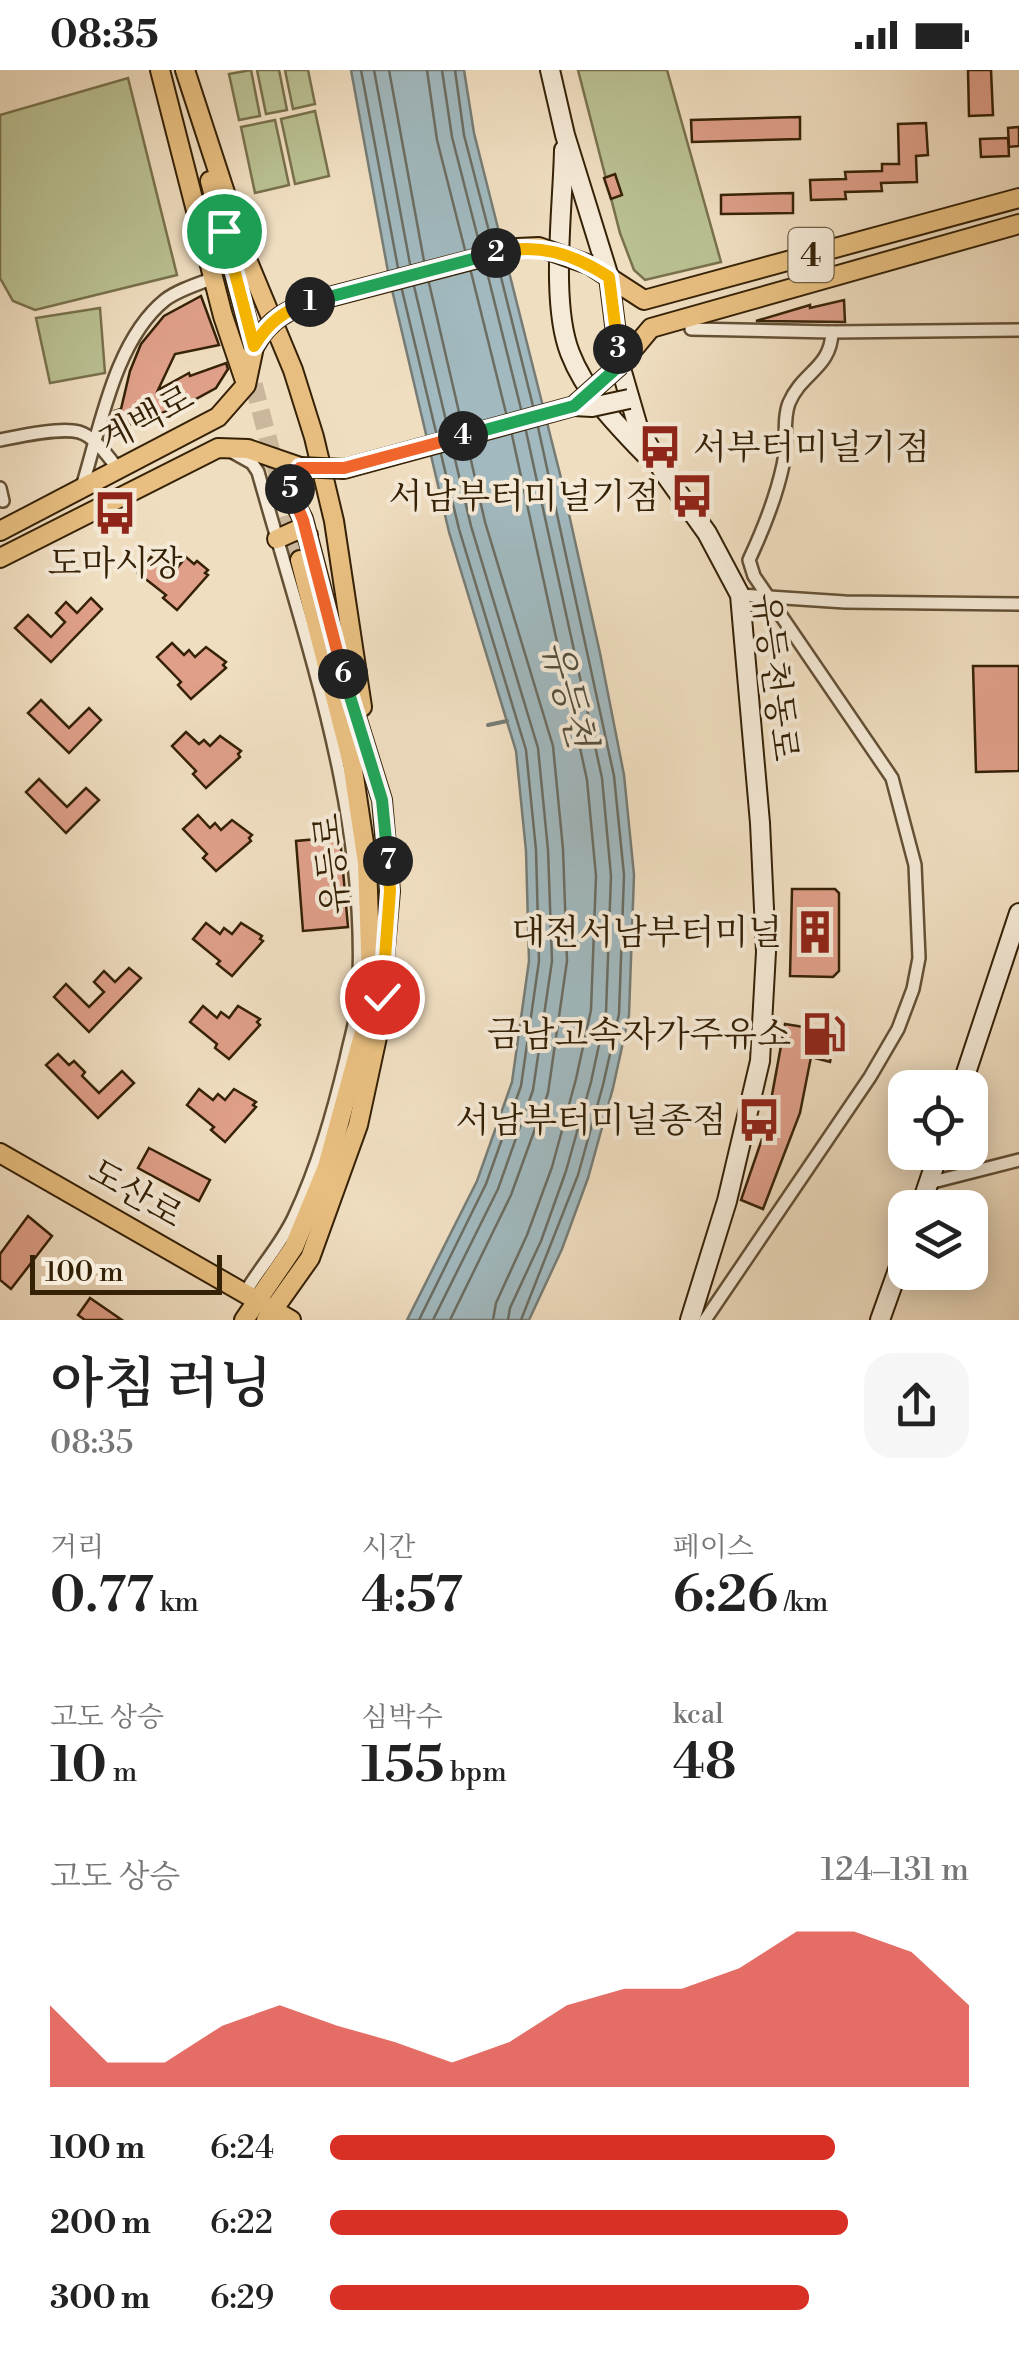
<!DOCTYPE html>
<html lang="ko">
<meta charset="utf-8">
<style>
:root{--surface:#fff;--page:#f6f6f6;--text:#222;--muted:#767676;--accent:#d93025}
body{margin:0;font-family:"Libre Bodoni","Noto Serif KR",serif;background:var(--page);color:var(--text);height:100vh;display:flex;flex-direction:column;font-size:38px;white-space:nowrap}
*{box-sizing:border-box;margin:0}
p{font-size:32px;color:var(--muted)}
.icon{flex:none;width:55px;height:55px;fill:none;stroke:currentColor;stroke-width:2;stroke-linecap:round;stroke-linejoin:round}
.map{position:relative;height:1250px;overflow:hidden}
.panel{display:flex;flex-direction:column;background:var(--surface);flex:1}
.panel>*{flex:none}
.buttons{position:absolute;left:888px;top:1000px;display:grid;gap:20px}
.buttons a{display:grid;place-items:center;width:100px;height:100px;border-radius:20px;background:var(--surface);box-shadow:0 5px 25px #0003;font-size:50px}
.scale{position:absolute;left:30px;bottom:25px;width:192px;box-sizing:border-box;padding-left:10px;border:5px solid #352106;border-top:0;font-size:28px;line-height:35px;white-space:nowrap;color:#352106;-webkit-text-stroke:8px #f5ead7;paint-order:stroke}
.pin{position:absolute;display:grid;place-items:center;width:85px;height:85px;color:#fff;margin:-42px;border:5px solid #fff;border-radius:50%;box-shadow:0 2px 10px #0007}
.km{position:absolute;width:50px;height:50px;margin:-25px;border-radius:50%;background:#222;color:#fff;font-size:28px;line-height:50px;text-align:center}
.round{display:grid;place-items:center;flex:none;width:105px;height:105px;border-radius:30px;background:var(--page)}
.headline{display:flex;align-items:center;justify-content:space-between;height:170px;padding:0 50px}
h1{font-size:55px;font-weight:600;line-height:75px}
.stats{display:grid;grid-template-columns:repeat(3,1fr);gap:15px;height:170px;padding:10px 50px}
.stats div{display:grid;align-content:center}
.stats b{font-size:50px;font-weight:600}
.stats small{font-size:28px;font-weight:400}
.stats p{font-size:28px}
.chart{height:280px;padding:20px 50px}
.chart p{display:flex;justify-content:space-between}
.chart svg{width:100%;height:180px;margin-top:10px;fill:var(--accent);opacity:.7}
ul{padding:0 50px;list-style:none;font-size:32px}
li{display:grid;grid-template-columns:160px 120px 1fr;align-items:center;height:75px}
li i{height:25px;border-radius:12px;background:var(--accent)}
.status{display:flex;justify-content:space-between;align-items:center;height:70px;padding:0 50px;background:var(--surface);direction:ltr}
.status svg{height:28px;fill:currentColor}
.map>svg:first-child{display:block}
</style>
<div class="status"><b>08:35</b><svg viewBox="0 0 49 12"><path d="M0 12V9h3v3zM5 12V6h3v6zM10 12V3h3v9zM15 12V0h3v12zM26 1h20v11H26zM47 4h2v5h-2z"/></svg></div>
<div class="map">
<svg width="1019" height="1250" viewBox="0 0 1019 1250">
<rect width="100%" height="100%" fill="#f0dec1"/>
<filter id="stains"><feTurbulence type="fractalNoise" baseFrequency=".002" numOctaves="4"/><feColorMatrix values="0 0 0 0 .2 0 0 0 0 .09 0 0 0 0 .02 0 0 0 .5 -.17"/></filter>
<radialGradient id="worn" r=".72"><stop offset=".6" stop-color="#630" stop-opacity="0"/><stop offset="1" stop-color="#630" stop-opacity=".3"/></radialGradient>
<g fill="#bac193" stroke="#78714c" stroke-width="2.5">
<polygon points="251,0 260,46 239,50 229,4"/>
<polygon points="257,0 279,0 287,40 266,44"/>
<polygon points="285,0 308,0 315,34 293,39"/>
<polygon points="578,0 667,0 721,192 645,210 634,200 620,163"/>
<polygon points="128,8 177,205 35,240 13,231 0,208 0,45"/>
<polygon points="315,41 329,106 295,114 281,49"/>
<polygon points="275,50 289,115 255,123 241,57"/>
<polygon points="100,238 105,303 50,313 36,248"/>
</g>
<polygon fill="#a1b9bf" stroke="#767c75" stroke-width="2.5" points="351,0 464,0 474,63 560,404 600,583 624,705 634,805 629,945 613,1018 588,1108 562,1179 529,1250 407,1250 477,1111 512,1012 529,891 526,781 516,681 449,462 389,207"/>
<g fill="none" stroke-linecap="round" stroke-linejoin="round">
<g stroke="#6b6d62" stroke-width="2.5">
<polyline points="361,0 398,198"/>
<polyline points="374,0 410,194"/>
<polyline points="389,0 424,191"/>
<polyline points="427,0 437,70 465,180"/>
<polyline points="442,0 452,67 480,176"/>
<polyline points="455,0 464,65 492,173"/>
<polyline points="498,195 533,336"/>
<polyline points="486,198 521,339"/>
<polyline points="471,202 506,343"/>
<polyline points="429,213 462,355"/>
<polyline points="414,216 448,359"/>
<polyline points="402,220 436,362"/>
<polyline points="419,1250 486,1114 521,1016 539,891 536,780 526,680 459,459 441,384"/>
<polyline points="433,1250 498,1119 533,1020 552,891 548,780 538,678 471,456 453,381"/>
<polyline points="450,1250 511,1125 548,1023 567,891 563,779 553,676 485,452 468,377"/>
<polyline points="493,1250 496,1233 527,1165 552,1097 576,1009 591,940 596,806 587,710 512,365"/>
<polyline points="508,1250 510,1238 541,1171 566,1101 591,1012 606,942 611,806 602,708 526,361"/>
<polyline points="521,1250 578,1105 603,1015 619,944 624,805 614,706 538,357"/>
</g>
<polyline stroke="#767c75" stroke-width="4" points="488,655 507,651"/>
</g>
<g fill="#df9f89" stroke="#352106" stroke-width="2.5">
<polygon points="968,0 991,0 993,45 969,46"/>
<polygon points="800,47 800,69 692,72 691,50"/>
<polygon points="926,53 928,85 916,86 917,112 881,113 882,121 845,122 846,129 811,130 810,110 846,109 845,102 882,101 882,94 899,94 898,54"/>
<polygon points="1019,57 1019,76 1009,77 1008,58"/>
<polygon points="1008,68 1009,86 981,87 980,69"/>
<polygon points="615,104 622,125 611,129 604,108"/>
<polygon points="793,123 793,143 721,144 721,125"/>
<polygon points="201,226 219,275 175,284 158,320 189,303 190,306 226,293 228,299 216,318 183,336 140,350 141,353 108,358 114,341 121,339 130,301 141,274 164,246"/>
<polygon points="844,230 845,252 756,251 810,235 810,238"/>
<polygon points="151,487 165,498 169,492 177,498 186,487 194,494 197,491 208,500 205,503 208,505 177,540 163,528 166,525 138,503"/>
<polygon points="91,528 102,539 51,592 15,558 28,545 51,567 65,552 56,543 66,532 77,543"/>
<polygon points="172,573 184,585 189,580 195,587 206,577 226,592 223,595 226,598 191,629 178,615 181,612 157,587"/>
<polygon points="973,596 1019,596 1019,701 976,702"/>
<polygon points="41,630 69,658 89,638 101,650 69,683 28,643"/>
<polygon points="186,662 199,674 204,670 210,676 220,666 241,681 238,684 240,687 206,718 193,704 196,701 172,676"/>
<polygon points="39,709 67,737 86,718 99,730 66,763 26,722"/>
<polygon points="198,745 210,758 215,753 221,760 232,750 252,765 249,768 251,771 216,801 203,788 207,784 183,759"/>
<polygon points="340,767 348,857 303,861 296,771"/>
<polygon points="792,819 835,819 839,823 839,901 833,907 790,906"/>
<polygon points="206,853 220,864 224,858 232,864 241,853 262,866 260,869 263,871 232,906 217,894 220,891 193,869"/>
<polygon points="129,898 141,908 89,962 54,927 66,914 89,937 104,922 94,912 104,901 115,912"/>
<polygon points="203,936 217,948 221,942 229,948 238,936 260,949 257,952 260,955 229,989 215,978 217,974 190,952"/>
<polygon points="785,954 835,962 830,992 811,987 800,1043 763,1139 741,1130 773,1037 770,1036"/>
<polygon points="58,984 69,995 74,991 85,1002 82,1006 99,1023 122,1001 134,1013 98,1048 46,995"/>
<polygon points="199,1019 213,1030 218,1024 225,1030 234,1019 256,1032 253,1035 256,1037 225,1072 211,1060 214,1057 187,1035"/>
<polygon points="149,1078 210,1110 199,1131 138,1098"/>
<polygon points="28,1146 52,1166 11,1219 0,1210 0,1184"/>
<polygon points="90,1228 122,1250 85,1250 78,1245"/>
</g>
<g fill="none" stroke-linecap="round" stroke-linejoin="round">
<polyline stroke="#cbb89c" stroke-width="18" stroke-dasharray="18 9" stroke-linecap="butt" points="233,236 300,490"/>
<g stroke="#645035" stroke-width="16">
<g id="street">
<polyline points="691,259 832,262 1019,260"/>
<path d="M 0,370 C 20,366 60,357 79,362 C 96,367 108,387 119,400"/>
<path d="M 234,383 L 252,393 L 258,402 C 306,574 370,748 358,929 C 357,949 350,969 346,989 C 333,1043 318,1096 294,1147 C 281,1175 260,1197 245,1223"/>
<polyline points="0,418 3,431"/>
<path d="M 81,420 C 100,360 114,271 165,230 C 178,220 198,214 214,208"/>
<polyline points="740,525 845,532 1019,534"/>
<polyline points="929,1113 1019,1090"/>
<path d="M 705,1250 L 870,1007 L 898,959 L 913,919 L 919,888 L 915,795 L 892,708 L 754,506 L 749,490 C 763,460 776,428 783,395 C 788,375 782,351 789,333 C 802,302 831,298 832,262"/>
</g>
</g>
<g stroke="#352106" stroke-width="22">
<g id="secondary">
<polyline points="550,0 565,65 609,207 620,295 638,357 664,403 707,463 740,525 760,753 766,882 760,991 727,1131 690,1250"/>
<path d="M 564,80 C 563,136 550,232 570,283 C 585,322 615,353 644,383"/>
<polyline points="961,1018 1019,843"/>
<polyline points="920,1138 939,1082"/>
<polyline points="880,1250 905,1180"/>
</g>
</g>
<g stroke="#352106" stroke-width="22">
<g id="primary">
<polyline points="160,0 223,246 244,308"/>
<polyline points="185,0 246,187 293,300 314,367 334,451 362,637"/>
<polyline points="210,111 254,277"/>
<polyline points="590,195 644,230 1019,128"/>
<polyline points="620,295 651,258 1019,154"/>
<polyline points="0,461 218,347 246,315 254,277 262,264"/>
<polyline points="277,469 297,460 308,465"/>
<polyline points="0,488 218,378 248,379 300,397 289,415 291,426 303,449 348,621 382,730 390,821 377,967 358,1055 310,1188 266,1250"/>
<polyline points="0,1083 291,1250"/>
<polyline points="244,1250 294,1177 327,1097 367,951 371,907 367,793 352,693 300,490"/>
</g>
</g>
<use href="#street" stroke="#f5ead7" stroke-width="11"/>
<use href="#secondary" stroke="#f5ead7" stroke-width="18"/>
<use href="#primary" stroke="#e8bf80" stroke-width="18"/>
<g stroke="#352106" stroke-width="22" stroke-linecap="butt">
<polyline id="secondary-bridge" points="574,336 592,337 629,329"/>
</g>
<g stroke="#352106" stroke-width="22" stroke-linecap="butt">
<g id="primary-bridge">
<path d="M 262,264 C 277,244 296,237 318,230 L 517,178 L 539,177 L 590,195"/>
<polyline points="300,397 344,399 574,336 620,295"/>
</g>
</g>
<use href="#secondary-bridge" stroke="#f5ead7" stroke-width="18"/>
<use href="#primary-bridge" stroke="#e8bf80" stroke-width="18"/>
</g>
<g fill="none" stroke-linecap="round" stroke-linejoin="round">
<g stroke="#fff" stroke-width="20">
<path id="split-1" d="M 224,161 L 254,276 C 268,253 283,241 310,232"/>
</g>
<g stroke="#fff" stroke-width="20">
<polyline id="split-2" points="310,232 496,183"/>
</g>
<g stroke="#fff" stroke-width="20">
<path id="split-3" d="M 496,183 C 538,172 573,184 609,207 L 618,279"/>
</g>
<g stroke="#fff" stroke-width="20">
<polyline id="split-4" points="463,366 574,336 620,295 618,279"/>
</g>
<g stroke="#fff" stroke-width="20">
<polyline id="split-5" points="290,419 300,398 344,398 463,366"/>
</g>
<g stroke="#fff" stroke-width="20">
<polyline id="split-6" points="290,419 303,450 343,604"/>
</g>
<g stroke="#fff" stroke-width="20">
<polyline id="split-7" points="343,604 382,730 388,791"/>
</g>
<g stroke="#fff" stroke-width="20">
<polyline id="split-8" points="382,927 390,821 388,791"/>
</g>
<use href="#split-1" stroke="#f5b400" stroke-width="12"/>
<use href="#split-2" stroke="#22a559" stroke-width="12"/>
<use href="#split-3" stroke="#f5b400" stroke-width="12"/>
<use href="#split-4" stroke="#22a559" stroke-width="12"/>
<use href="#split-5" stroke="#f0652b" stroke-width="12"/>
<use href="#split-6" stroke="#f0652b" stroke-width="12"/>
<use href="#split-7" stroke="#22a559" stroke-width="12"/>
<use href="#split-8" stroke="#f5b400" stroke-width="12"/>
</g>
<defs>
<g id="bus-bare" transform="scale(3.45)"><path d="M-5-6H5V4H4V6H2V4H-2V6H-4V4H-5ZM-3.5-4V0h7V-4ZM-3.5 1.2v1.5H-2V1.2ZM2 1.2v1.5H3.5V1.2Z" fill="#8f2418" stroke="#f5ead7" stroke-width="2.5" paint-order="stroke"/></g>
<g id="building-bare" transform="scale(3.45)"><path d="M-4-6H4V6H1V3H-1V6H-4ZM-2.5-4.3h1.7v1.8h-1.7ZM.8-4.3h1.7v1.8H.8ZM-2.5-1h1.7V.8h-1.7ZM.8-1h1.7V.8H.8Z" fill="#8f2418" stroke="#f5ead7" stroke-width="2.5" paint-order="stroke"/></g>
<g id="fuel-bare" transform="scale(3.45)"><path d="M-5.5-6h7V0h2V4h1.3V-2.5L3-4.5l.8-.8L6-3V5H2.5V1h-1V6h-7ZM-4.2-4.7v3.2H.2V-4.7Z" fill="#8f2418" stroke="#f5ead7" stroke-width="2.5" paint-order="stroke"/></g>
</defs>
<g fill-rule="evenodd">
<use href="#bus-bare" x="660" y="377"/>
<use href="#bus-bare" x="692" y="426"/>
<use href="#bus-bare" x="115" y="443"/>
<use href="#building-bare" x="815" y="862"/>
<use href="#fuel-bare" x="824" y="964"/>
<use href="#bus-bare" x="759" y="1050"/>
</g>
<g text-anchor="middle" stroke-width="8" stroke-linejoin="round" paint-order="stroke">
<rect fill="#f5ead7" stroke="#6f5d45" stroke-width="2.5" x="788.5" y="158" width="45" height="54" rx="8"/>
<g font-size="32" font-weight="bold" fill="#352106">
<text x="811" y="196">4</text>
</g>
<g font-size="35" fill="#352106" stroke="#f5ead7">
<text transform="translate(146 348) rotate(-28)" y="12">계백로</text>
<text transform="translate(776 607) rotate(83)" y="12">유등천동로</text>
<text transform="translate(331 794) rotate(-96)" y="12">유등로</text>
<text transform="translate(136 1123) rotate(30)" y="12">도산로</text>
</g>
<g font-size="35" fill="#352106" stroke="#f5ead7" text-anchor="end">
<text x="693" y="389" text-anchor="start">서부터미널기점</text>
<text x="659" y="438">서남부터미널기점</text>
<text x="115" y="505" text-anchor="middle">도마시장</text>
<text x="782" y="874">대전서남부터미널</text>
<text x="791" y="976">금남고속자가주유소</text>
<text x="726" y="1062">서남부터미널종점</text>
</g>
<g font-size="38" font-style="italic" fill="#554f3e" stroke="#f5ead7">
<text transform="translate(569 624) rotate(75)" y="13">유등천</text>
</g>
</g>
<rect width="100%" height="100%" filter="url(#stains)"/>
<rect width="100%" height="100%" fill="url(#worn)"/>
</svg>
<div class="buttons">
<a><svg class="icon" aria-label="locate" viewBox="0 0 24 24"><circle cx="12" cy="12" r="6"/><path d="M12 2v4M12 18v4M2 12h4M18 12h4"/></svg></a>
<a><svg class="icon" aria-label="layers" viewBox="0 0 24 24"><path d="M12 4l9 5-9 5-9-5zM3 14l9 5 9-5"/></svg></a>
</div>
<div class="scale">100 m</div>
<div class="pin" style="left:224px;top:161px;background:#1e9e55"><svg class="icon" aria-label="arrive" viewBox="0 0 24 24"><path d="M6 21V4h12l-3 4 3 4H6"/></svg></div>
<div class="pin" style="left:382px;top:927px;background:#d93025"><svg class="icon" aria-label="check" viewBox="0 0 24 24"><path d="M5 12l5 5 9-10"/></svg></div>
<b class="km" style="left:310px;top:232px">1</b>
<b class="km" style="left:496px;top:183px">2</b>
<b class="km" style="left:618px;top:279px">3</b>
<b class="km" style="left:463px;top:366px">4</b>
<b class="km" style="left:290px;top:419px">5</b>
<b class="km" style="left:343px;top:604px">6</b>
<b class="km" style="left:388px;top:791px">7</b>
</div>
<section class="panel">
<div class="headline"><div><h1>아침 러닝</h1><p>08:35</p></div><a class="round"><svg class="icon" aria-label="share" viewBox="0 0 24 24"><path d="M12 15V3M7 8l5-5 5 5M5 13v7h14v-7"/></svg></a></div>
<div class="stats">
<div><p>거리</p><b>0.77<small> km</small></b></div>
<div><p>시간</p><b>4:57</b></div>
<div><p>페이스</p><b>6:26<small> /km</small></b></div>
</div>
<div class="stats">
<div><p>고도 상승</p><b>10<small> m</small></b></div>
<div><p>심박수</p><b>155<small> bpm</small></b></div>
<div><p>kcal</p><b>48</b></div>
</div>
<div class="chart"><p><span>고도 상승</span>124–131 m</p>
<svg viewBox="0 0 160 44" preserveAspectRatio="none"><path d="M0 44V24L10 38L20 38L30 29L40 24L50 29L60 33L70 38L80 33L90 24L100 20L110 20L120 15L130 6L140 6L150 11L160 24V44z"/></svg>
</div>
<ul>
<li><b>100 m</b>6:24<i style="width:79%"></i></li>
<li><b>200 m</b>6:22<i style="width:81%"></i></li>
<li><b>300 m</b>6:29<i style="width:75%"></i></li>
</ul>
</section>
